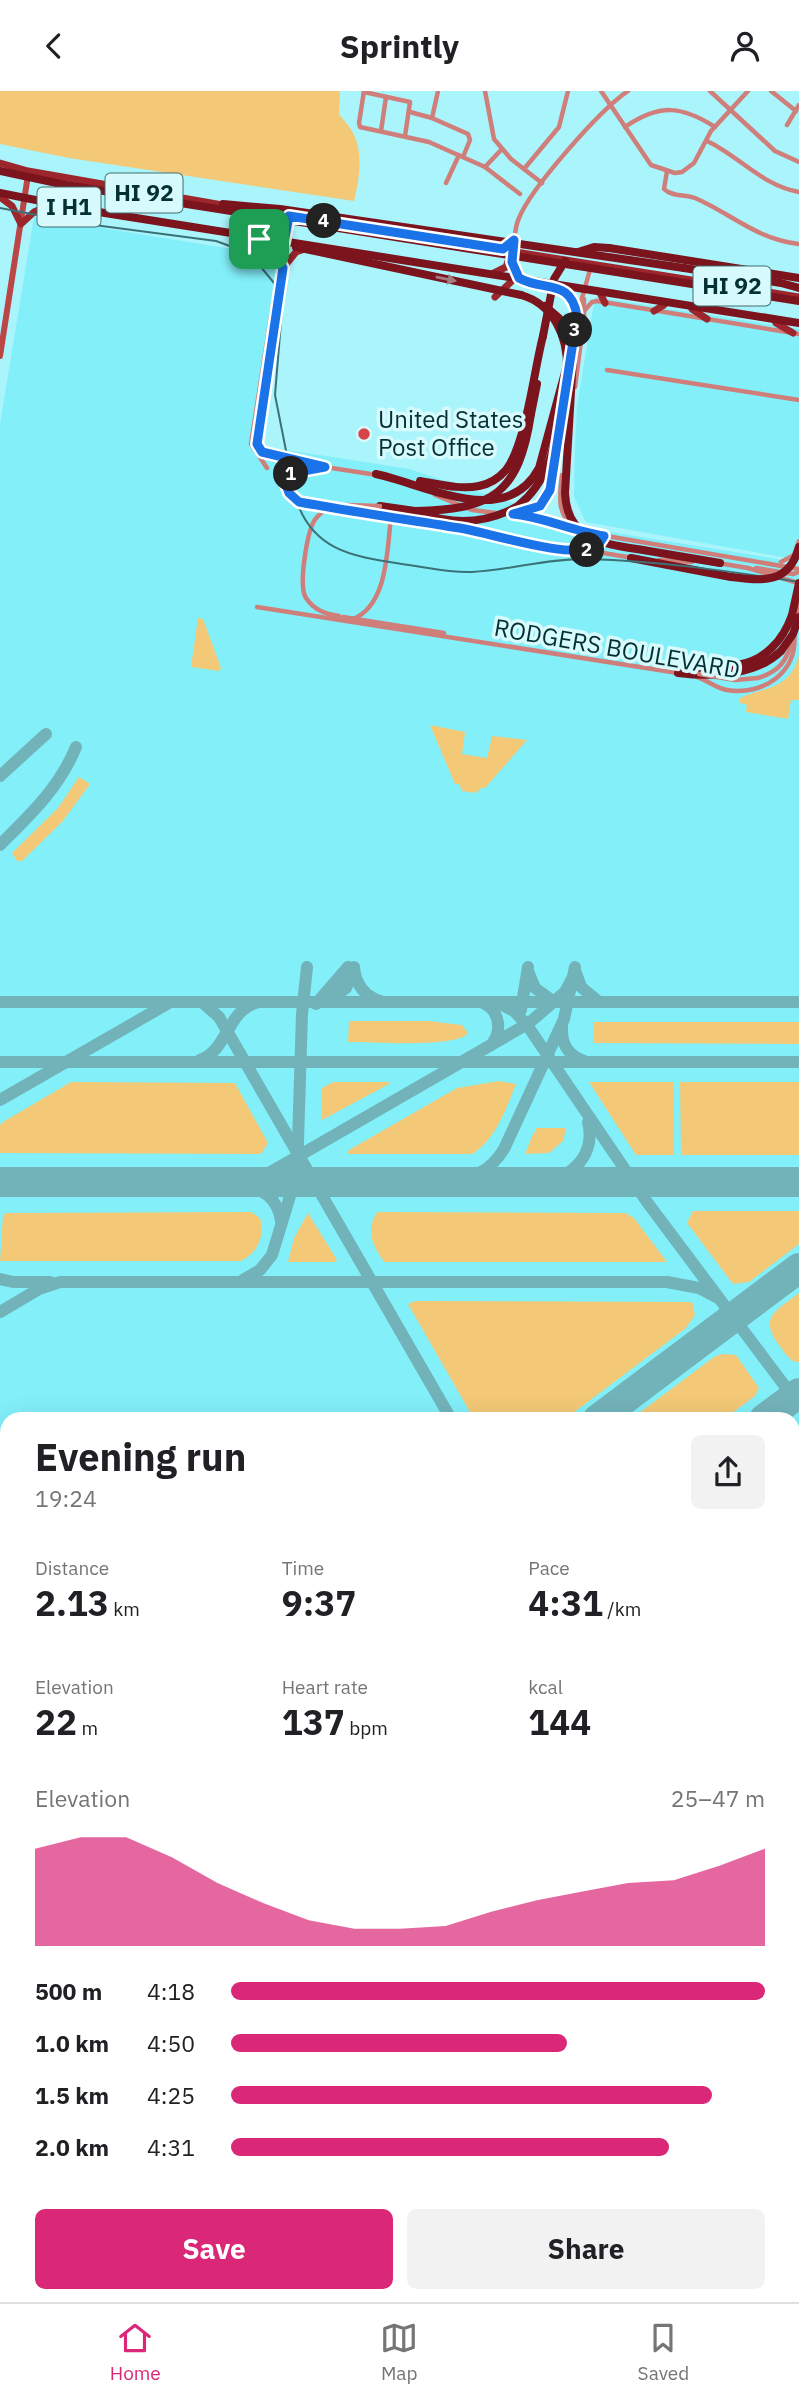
<!DOCTYPE html>
<meta charset="utf-8">
<style>
:root{--surface:#fff;--page:#f2f2f2;--text:#202124;--muted:#757577;--line:#e0e0e0;--accent:#db2777}
body{margin:0;font-family:"IBM Plex Sans",sans-serif;background:var(--page);color:var(--text);height:100vh;display:flex;flex-direction:column;font-size:26px;white-space:nowrap}
*{box-sizing:border-box;margin:0}
p{font-size:23px;color:var(--muted)}
.icon{flex:none;width:38px;height:38px;fill:none;stroke:currentColor;stroke-width:2;stroke-linecap:round;stroke-linejoin:round}
.map{position:relative;flex:1;overflow:hidden}
.drawer{position:absolute;left:0px;top:1321px;width:800px;height:891px;display:flex;flex-direction:column;background:var(--surface);border-radius:21px 21px 0 0;box-shadow:0 7px 28px #0002}
.drawer>*{flex:none}
.pin{position:absolute;display:grid;place-items:center;width:60px;height:60px;color:#fff;margin:-30px;border-radius:14px;box-shadow:0 4px 10px #0006}
.km{position:absolute;width:35px;height:35px;margin:-18px;border-radius:50%;background:#222;color:#fff;font-size:19px;line-height:35px;text-align:center}
.round{display:grid;place-items:center;flex:none;width:74px;height:74px;border-radius:10px;background:var(--page)}
.head{display:flex;align-items:center;justify-content:space-between;height:119px;padding:0 35px}
h1{font-size:38px;font-weight:700;line-height:52px}
.metrics{display:grid;grid-template-columns:repeat(3,1fr);gap:10px;height:119px;padding:7px 35px}
.metrics div{display:grid;align-content:center}
.metrics b{font-size:35px;font-weight:700}
.metrics small{font-size:19px;font-weight:400}
.metrics p{font-size:19px}
.chart{height:196px;padding:14px 35px}
.chart p{display:flex;justify-content:space-between}
.chart svg{width:100%;height:126px;margin-top:7px;fill:var(--accent);opacity:.7}
.button{display:flex;gap:14px;margin-top:auto;padding:14px 35px}
.button a{flex:1;height:80px;border-radius:10px;background:var(--accent);color:#fff;font-size:28px;font-weight:700;line-height:80px;text-align:center}
.button a+a{background:var(--page);color:var(--text)}
ul{padding:0 35px;list-style:none;font-size:23px}
li{display:grid;grid-template-columns:112px 84px 1fr;align-items:center;height:52px}
li i{height:18px;border-radius:9px;background:var(--accent)}
header{display:flex;justify-content:space-between;align-items:center;height:91px;padding:0 35px;background:var(--surface);font-size:32px;font-weight:700}
.menu{display:flex;justify-content:space-around;align-items:center;height:98px;border-top:2px solid var(--line);background:var(--surface);font-size:19px;color:var(--muted)}
.menu a{display:grid;justify-items:center;gap:4px}
.menu .current{color:var(--accent)}
.map>svg:first-child{display:block}
</style>
<header><svg class="icon" aria-label="back" viewBox="0 0 24 24"><path d="M15 5l-7 7 7 7"/></svg>Sprintly<svg class="icon" aria-label="person" viewBox="0 0 24 24"><circle cx="12" cy="8" r="4"/><path d="M4 21q1-7 8-7t8 7"/></svg></header>
<div class="map">
<svg width="799" height="2211" viewBox="0 0 799 2211">
<rect width="100%" height="100%" fill="#aaf4fb"/>
<g fill="#82eff9">
<polygon points="34,126 232,158 255,159 271,165 277,175 277,186 289,189 261,355 409,378 591,438 778,468 799,483 799,1730 793,1735 793,1328 7,1328 7,2205 793,2205 793,2159 799,2159 799,2211 0,2211 0,333"/>
<polygon points="595,206 799,238 799,469 586,431 574,406 575,358 577,316"/>
</g>
<g fill="#f3c977">
<path d="M 0,0 L 340,0 L 339,23 C 343,29 350,35 353,42 C 364,62 359,90 354,110 L 69,67 L 0,53 Z"/>
<polygon points="198,527 203,528 221,577 219,580 191,576"/>
<path d="M 799,565 L 799,609 L 791,609 L 788,628 L 746,621 L 747,614 L 740,612 L 740,607 C 765,596 789,599 799,565 Z"/>
<polygon points="430,634 465,641 462,663 487,667 492,645 527,649 485,697 481,697 476,702 462,700 459,693 455,693"/>
<polygon points="79,686 90,693 62,731 22,770 17,770 12,762 58,717"/>
<path d="M 349,930 L 428,930 L 462,934 L 468,942 C 459,957 369,951 348,951 Z"/>
<polygon points="594,931 799,931 799,953 593,952"/>
<path d="M 499,990 L 516,993 C 506,1018 496,1048 472,1063 L 347,1063 L 349,1059 L 457,997 Z"/>
<polygon points="71,991 235,992 268,1052 261,1063 0,1062 0,1034 3,1031"/>
<polygon points="333,991 389,991 389,993 322,1029 322,997"/>
<polygon points="589,991 674,991 674,1064 636,1064"/>
<polygon points="680,991 799,991 799,1064 681,1064"/>
<polygon points="535,1037 566,1037 563,1050 549,1062 525,1063 534,1041 537,1041"/>
<polygon points="693,1120 799,1120 799,1153 749,1191 733,1193 687,1132"/>
<path d="M 251,1121 L 260,1127 C 265,1145 258,1161 241,1170 L 0,1170 L 3,1124 L 6,1122 Z"/>
<path d="M 377,1121 L 625,1122 L 634,1127 L 667,1171 L 384,1171 C 373,1154 365,1141 377,1121 Z"/>
<polygon points="308,1122 337,1169 335,1171 288,1171 294,1147"/>
<path d="M 799,1202 L 799,1271 L 795,1271 C 788,1267 784,1261 779,1254 C 758,1226 777,1219 799,1202 Z"/>
<polygon points="415,1210 692,1211 695,1224 686,1237 565,1328 474,1328 408,1213"/>
<polygon points="722,1263 736,1264 759,1297 755,1305 724,1328 631,1328 714,1266"/>
</g>
<polygon fill="#2ca1aa" points="799,1759 799,2159 793,2159 793,1764"/>
<g fill="none" stroke-linecap="round" stroke-linejoin="round">
<g stroke="#72b3b9" stroke-width="12">
<polyline points="0,685 46,643"/>
<path d="M 0,754 C 31,723 59,697 76,656"/>
<path d="M 354,877 C 356,893 364,905 380,910"/>
<polyline points="575,879 581,896 599,911"/>
<polyline points="528,880 535,897 553,910"/>
<polyline points="329,910 346,897 354,876"/>
<polyline points="0,911 799,911"/>
<path d="M 481,911 C 499,918 503,938 492,953"/>
<polyline points="203,912 219,926 451,1328"/>
<polyline points="316,913 348,876"/>
<polyline points="500,913 514,920 527,934 647,1111 799,1314"/>
<polyline points="521,919 528,876"/>
<path d="M 562,936 C 561,952 568,965 584,970"/>
<path d="M 200,969 C 228,959 227,920 256,912"/>
<polyline points="0,971 799,971"/>
<polyline points="0,1009 167,913"/>
<polyline points="234,1091 254,1089 269,1082 529,932 565,901 573,886"/>
<path d="M 445,1091 C 471,1089 490,1081 504,1058 L 564,928 L 575,876"/>
<path d="M 542,1091 C 572,1087 596,1064 588,1031"/>
<path d="M 242,1093 C 263,1098 278,1107 281,1130"/>
<polyline points="0,1188 13,1191 50,1191"/>
<polyline points="243,1189 260,1179 272,1164 297,1082 302,923 307,876"/>
<polyline points="0,1221 39,1198 60,1191 667,1191 699,1197 718,1207"/>
<polyline points="793,1416 799,1411"/>
<polyline points="7,1902 4,1912 7,1921"/>
<polyline points="269,2205 285,2211"/>
<polyline points="218,2211 222,2205"/>
</g>
<g stroke="#72b3b9" stroke-width="30">
<polyline points="0,1091 799,1091"/>
<polyline points="598,1328 799,1177"/>
<polyline points="764,1328 799,1302"/>
<polyline points="0,1904 7,1899"/>
</g>
<g stroke="#cf7e7a" stroke-width="4.5">
<polyline points="364,0 359,32 360,36 429,51 485,76 501,59"/>
<polyline points="485,0 494,48 511,68 542,92"/>
<polyline points="601,0 651,74 675,82 682,81 694,72 711,40 748,0"/>
<polyline points="710,0 775,60 799,71"/>
<polyline points="771,0 796,20"/>
<polyline points="364,1 410,11 405,45"/>
<polyline points="410,21 432,27 468,43 470,49 463,66"/>
<polyline points="432,27 438,0"/>
<polyline points="787,34 799,14"/>
<path d="M 625,36 C 659,13 681,14 715,36"/>
<polyline points="381,40 386,6"/>
<path d="M 707,50 C 739,65 763,95 799,101"/>
<polyline points="485,76 520,103"/>
<polyline points="524,78 559,36 568,0"/>
<path d="M 667,80 L 664,98 C 672,106 685,103 695,107 C 732,123 756,148 799,153"/>
<polyline points="446,92 459,64"/>
<polyline points="288,128 282,197 257,356 262,361 325,376 377,384"/>
<path d="M 514,153 C 515,145 515,135 519,127 C 531,97 600,19 628,0"/>
<polyline points="585,219 592,211 597,210 799,243"/>
<polyline points="572,255 577,225 591,175"/>
<polyline points="607,279 799,309"/>
<polyline points="575,296 584,227 584,208"/>
<polyline points="564,311 568,285"/>
<path d="M 325,376 L 292,382 L 287,390 C 286,403 294,410 306,412 L 633,467"/>
<polyline points="267,377 251,353 271,225 276,196 280,191"/>
<path d="M 562,384 C 559,409 557,422 576,440"/>
<polyline points="435,404 472,419 496,422"/>
<path d="M 326,418 C 321,422 317,425 314,430 C 307,443 298,495 306,507 C 314,519 325,523 339,525"/>
<path d="M 520,422 C 558,413 553,382 558,350"/>
<polyline points="505,423 540,426 581,441"/>
<polyline points="589,442 799,478"/>
<polyline points="659,469 692,471"/>
<polyline points="781,471 794,464 799,450"/>
<polyline points="718,472 748,477 798,492"/>
<polyline points="756,477 793,483 799,481"/>
<polyline points="257,516 678,582"/>
<polyline points="796,527 799,510"/>
<path d="M 353,528 C 388,514 387,458 391,426"/>
<path d="M 697,586 C 707,589 716,597 727,599 C 762,605 799,582 794,542"/>
<path d="M 758,587 C 778,581 788,570 792,548"/>
<polyline points="793,1626 799,1634"/>
</g>
<g stroke="#bc4546" stroke-width="6">
<polyline points="0,265 28,84"/>
<polyline points="793,1739 799,1735"/>
<polyline points="793,1745 799,1741"/>
</g>
<g stroke="#9c262c" stroke-width="7">
<polyline points="0,72 28,80 228,115"/>
<polyline points="0,106 12,115 21,133 34,121 48,115"/>
<polyline points="250,119 799,206"/>
<polyline points="259,148 271,157 283,177"/>
<polyline points="512,167 515,181 523,190"/>
<polyline points="283,177 296,161 305,158"/>
<polyline points="492,183 506,176 512,159"/>
<polyline points="559,197 574,210 577,225"/>
<polyline points="601,204 605,212"/>
<polyline points="495,206 514,188"/>
<polyline points="692,218 707,228"/>
<polyline points="654,220 664,214"/>
<polyline points="776,232 793,242"/>
</g>
<g stroke="#7b141d" stroke-width="8">
<polyline points="609,157 799,187"/>
<polyline points="684,177 781,192 799,197"/>
<path d="M 521,204 C 553,213 568,245 567,278"/>
<polyline points="531,323 537,293"/>
<path d="M 376,383 C 427,394 506,439 539,377 L 567,274"/>
<path d="M 420,390 C 439,393 460,399 479,395 C 489,393 499,387 506,379 C 526,353 534,279 543,245"/>
<polyline points="380,415 415,420"/>
<path d="M 518,415 C 552,388 555,349 562,308"/>
<polyline points="643,459 720,472"/>
<polyline points="631,467 731,486"/>
<path d="M 678,582 C 712,586 755,585 781,560"/>
<path d="M 699,583 C 710,575 723,576 737,574 C 764,570 783,550 792,524"/>
</g>
<path stroke="#3b7277" stroke-width="2" d="M 0,117 L 79,132 L 216,150 L 238,158 L 256,170 L 274,192 L 282,219 L 275,304 L 295,405 C 312,463 358,466 409,474 C 430,477 451,482 472,481 C 511,479 549,467 588,468 C 659,470 729,480 799,491"/>
<g stroke="#cf7e7a" stroke-width="4.5">
<polyline points="326,418 346,414 380,415"/>
<polyline points="343,526 444,542"/>
<polyline points="699,583 735,589 758,587"/>
</g>
<g stroke="#7b141d" stroke-width="8">
<polyline points="0,80 66,94 799,210"/>
<polyline points="0,102 86,119 799,232"/>
<polyline points="223,113 280,118 684,177"/>
<polyline points="296,156 521,204"/>
<polyline points="578,161 594,156 609,157"/>
<path d="M 545,215 L 559,227 L 565,237 L 573,267 L 565,402 C 567,450 605,453 643,459"/>
<polyline points="543,245 554,188 565,170"/>
<path d="M 415,420 C 493,419 519,402 531,323"/>
<path d="M 423,423 C 455,434 488,432 518,415"/>
<path d="M 731,486 C 763,490 789,493 799,456"/>
<polyline points="792,524 799,492"/>
<polyline points="781,560 793,543 799,526"/>
</g>
</g>
<defs><path id="oneway-solid" d="M-6-.8H1V-3.2L6.5 0L1 3.2V.8H-6Z" transform="scale(1.75)"/></defs>
<use fill="#a47c82" href="#oneway-solid" transform="translate(446 188) rotate(12)"/>
<g fill="none" stroke-linecap="round" stroke-linejoin="round">
<g stroke="#fff" stroke-width="14">
<path id="route" d="M 289,125 L 503,158 L 514,149 L 512,171 L 519,187 C 544,201 571,187 577,225 L 550,399 L 540,415 L 513,423 C 544,426 572,440 604,445 L 597,456 C 569,468 497,444 465,438 C 410,429 354,421 299,411 L 289,402 L 286,394 L 292,382 L 325,376 L 262,361 L 257,353 L 283,177 L 271,156 L 259,148 L 284,152 Z"/>
</g>
<use href="#route" stroke="#1a73e8" stroke-width="9"/>
</g>
<circle fill="#d54549" stroke="#d7fafd" stroke-width="2.5" cx="364" cy="343" r="7"/>
<g text-anchor="middle" stroke-width="7" stroke-linejoin="round" paint-order="stroke">
<g fill="#d7fafd" stroke="#436d70" stroke-width="2">
<rect x="105.5" y="82.5" width="77" height="39" rx="5"/>
<rect x="37.5" y="96.5" width="63" height="39" rx="5"/>
<rect x="693.5" y="175.5" width="77" height="39" rx="5"/>
</g>
<g font-size="23" font-weight="bold" fill="#033033">
<text x="144" y="110">HI 92</text>
<text x="69" y="124">I H1</text>
<text x="732" y="203">HI 92</text>
</g>
<g font-size="24" fill="#033033" stroke="#d7fafd" text-anchor="start">
<text x="378" y="337">United States<tspan x="378" dy="28">Post Office</tspan></text>
</g>
<g font-size="24" fill="#033033" stroke="#d7fafd">
<text transform="translate(617 558) rotate(10)" y="8">RODGERS BOULEVARD</text>
</g>
</g>
</svg>
<div class="pin" style="left:259px;top:148px;background:#1e9e55"><svg class="icon" aria-label="arrive" viewBox="0 0 24 24"><path d="M6 21V4h12l-3 4 3 4H6"/></svg></div>
<b class="km" style="left:291px;top:383px">1</b>
<b class="km" style="left:587px;top:459px">2</b>
<b class="km" style="left:575px;top:239px">3</b>
<b class="km" style="left:324px;top:130px">4</b>
<section class="drawer">
<div class="head"><div><h1>Evening run</h1><p>19:24</p></div><a class="round"><svg class="icon" aria-label="share" viewBox="0 0 24 24"><path d="M12 15V3M7 8l5-5 5 5M5 13v7h14v-7"/></svg></a></div>
<div class="metrics">
<div><p>Distance</p><b>2.13<small> km</small></b></div>
<div><p>Time</p><b>9:37</b></div>
<div><p>Pace</p><b>4:31<small> /km</small></b></div>
</div>
<div class="metrics">
<div><p>Elevation</p><b>22<small> m</small></b></div>
<div><p>Heart rate</p><b>137<small> bpm</small></b></div>
<div><p>kcal</p><b>144</b></div>
</div>
<div class="chart"><p><span>Elevation</span>25–47 m</p>
<svg viewBox="0 0 160 44" preserveAspectRatio="none"><path d="M0 44V10L10 6L20 6L30 13L40 22L50 29L60 35L70 38L80 38L90 37L100 32L110 28L120 25L130 22L140 21L150 16L160 10V44z"/></svg>
</div>
<ul>
<li><b>500 m</b>4:18<i style="width:100%"></i></li>
<li><b>1.0 km</b>4:50<i style="width:63%"></i></li>
<li><b>1.5 km</b>4:25<i style="width:90%"></i></li>
<li><b>2.0 km</b>4:31<i style="width:82%"></i></li>
</ul>
<div class="button"><a>Save</a><a>Share</a></div>
</section>
</div>
<nav class="menu">
<a class="current"><svg class="icon" aria-label="home" viewBox="0 0 24 24"><path d="M3 11l9-7 9 7M6 9v11h12V9"/></svg>Home</a>
<a><svg class="icon" aria-label="map" viewBox="0 0 24 24"><path d="M3 6l6-2 6 2 6-2v14l-6 2-6-2-6 2zM9 4v14M15 6v14"/></svg>Map</a>
<a><svg class="icon" aria-label="saved" viewBox="0 0 24 24"><path d="M7 4h10v16l-5-4-5 4z"/></svg>Saved</a>
</nav>
